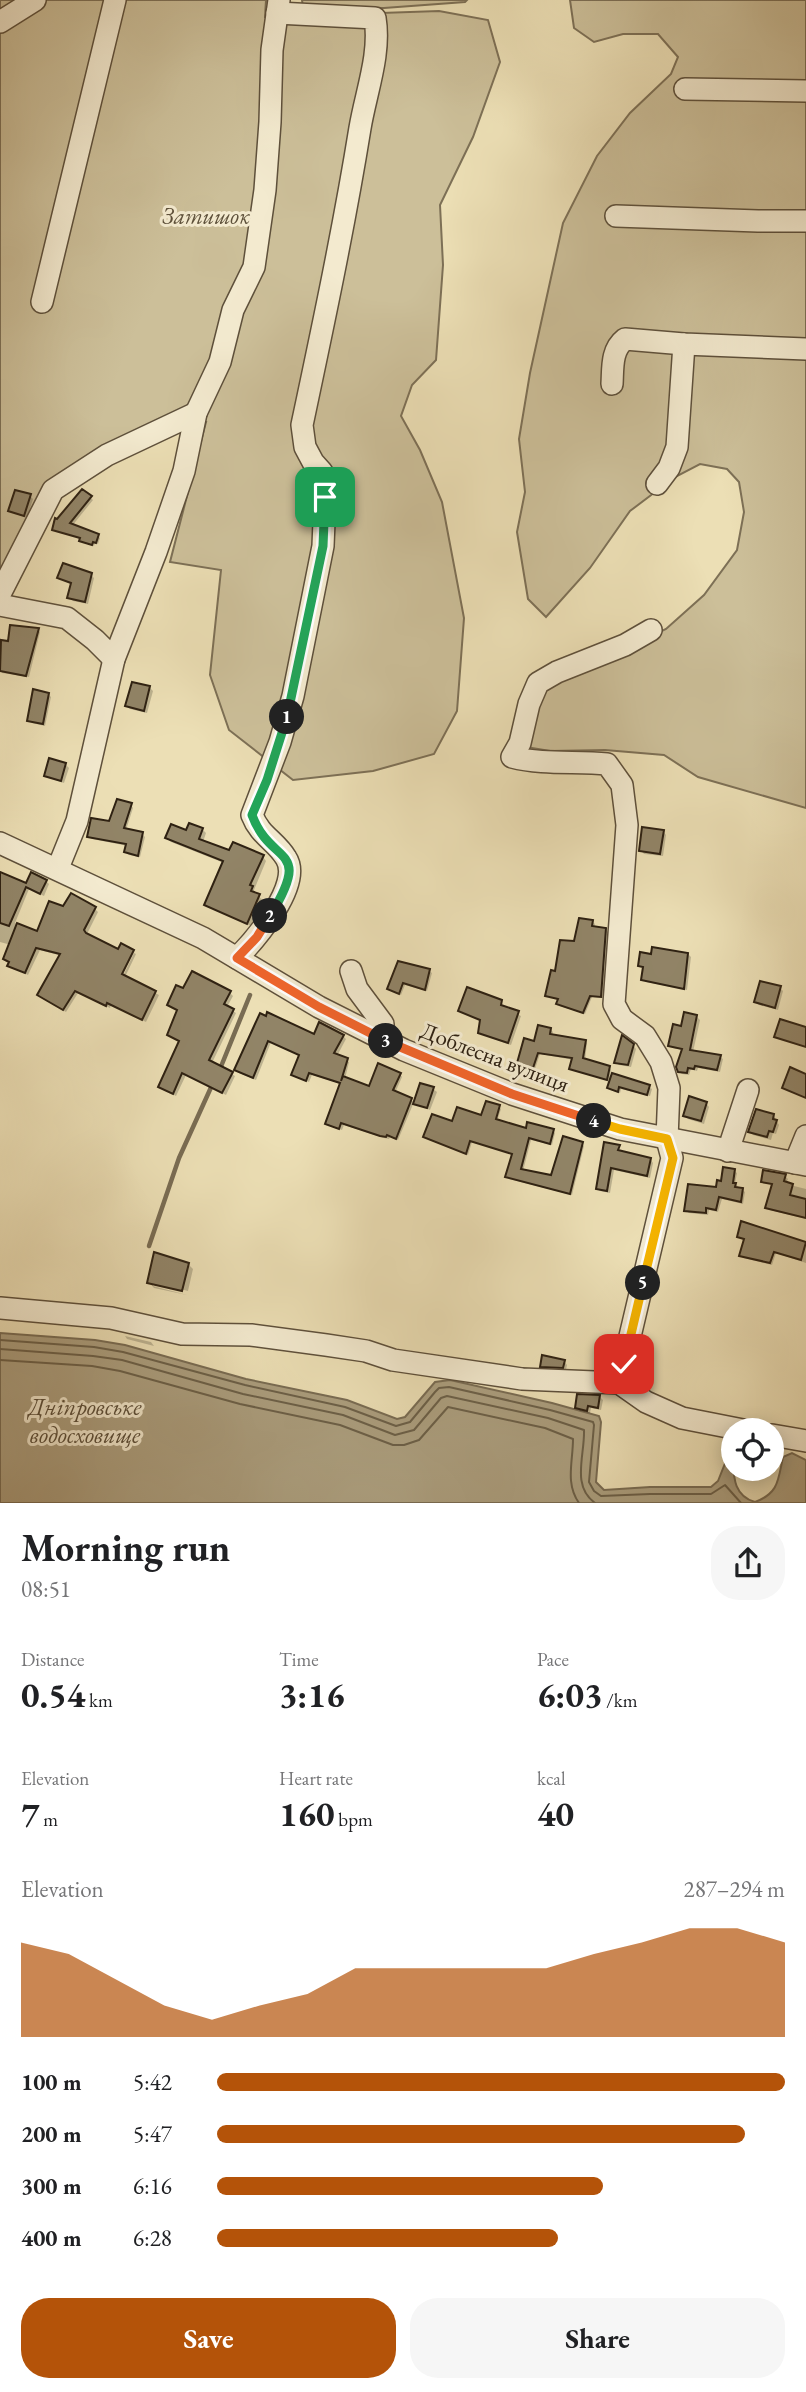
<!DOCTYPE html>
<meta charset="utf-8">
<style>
:root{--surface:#fff;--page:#f6f6f6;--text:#202124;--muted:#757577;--accent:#b45309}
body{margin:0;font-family:"EB Garamond",serif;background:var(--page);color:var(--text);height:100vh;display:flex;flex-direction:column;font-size:26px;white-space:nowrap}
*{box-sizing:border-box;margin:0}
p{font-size:23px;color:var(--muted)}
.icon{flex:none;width:38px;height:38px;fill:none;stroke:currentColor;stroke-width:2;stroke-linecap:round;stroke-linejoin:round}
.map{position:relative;height:1503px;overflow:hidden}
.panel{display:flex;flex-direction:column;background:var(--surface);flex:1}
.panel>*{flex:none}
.controls{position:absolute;left:721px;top:1418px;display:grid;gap:14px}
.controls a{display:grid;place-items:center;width:63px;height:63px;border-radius:50%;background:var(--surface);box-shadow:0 4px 18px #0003;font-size:35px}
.pin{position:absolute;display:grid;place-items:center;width:60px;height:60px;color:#fff;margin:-30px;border-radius:14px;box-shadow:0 4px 10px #0006}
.km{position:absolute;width:35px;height:35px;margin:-18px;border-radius:50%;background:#222;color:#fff;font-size:19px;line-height:35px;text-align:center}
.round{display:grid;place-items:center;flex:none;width:74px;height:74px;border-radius:28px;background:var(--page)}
.head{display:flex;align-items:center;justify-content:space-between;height:119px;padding:0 21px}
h1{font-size:38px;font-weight:700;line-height:52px}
.metrics{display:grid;grid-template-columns:repeat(3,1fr);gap:10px;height:119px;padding:7px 21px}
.metrics div{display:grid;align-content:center}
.metrics b{font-size:35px;font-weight:700}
.metrics small{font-size:19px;font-weight:400}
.metrics p{font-size:19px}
.chart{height:196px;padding:14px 21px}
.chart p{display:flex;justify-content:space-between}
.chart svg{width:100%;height:126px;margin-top:7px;fill:var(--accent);opacity:.7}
.action{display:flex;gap:14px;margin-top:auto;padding:14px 21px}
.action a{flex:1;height:80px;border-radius:28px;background:var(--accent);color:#fff;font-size:28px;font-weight:700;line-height:80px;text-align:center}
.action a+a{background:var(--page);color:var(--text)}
ul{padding:0 21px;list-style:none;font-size:23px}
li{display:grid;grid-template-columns:112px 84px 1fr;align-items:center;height:52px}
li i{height:18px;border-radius:9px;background:var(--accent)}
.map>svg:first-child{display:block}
</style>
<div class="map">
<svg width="806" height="1503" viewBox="0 0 806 1503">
<rect width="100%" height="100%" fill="#ecdfb5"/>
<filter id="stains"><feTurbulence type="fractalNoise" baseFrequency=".00286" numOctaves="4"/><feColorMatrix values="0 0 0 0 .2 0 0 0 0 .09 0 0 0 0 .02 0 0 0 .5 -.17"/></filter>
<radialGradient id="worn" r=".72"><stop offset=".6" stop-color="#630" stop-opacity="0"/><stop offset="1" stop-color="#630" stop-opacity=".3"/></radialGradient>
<g fill="#ccbf99" stroke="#7d7056" stroke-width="2">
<polygon points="0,0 266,0 265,17 439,11 488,20 500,62 473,137 440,205 443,265 436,360 412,385 401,416 420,450 442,502 464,618 457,711 434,754 373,771 293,780 229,730 210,675 221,570 170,562 206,422 166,423 50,487 0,587"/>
<polygon points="302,0 467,0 465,2 384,8 303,7"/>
<polygon points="570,0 806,0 806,808 698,777 664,755 605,750 550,751 526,747 542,690 666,629 704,595 737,550 744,512 739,482 727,469 700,464 675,477 630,511 590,568 546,617 528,599 517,532 525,492 519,439 530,373 563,223 597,156 630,113 671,74 678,57 658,34 623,34 594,42 574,28"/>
</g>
<path fill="#ab9e7e" stroke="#796c53" stroke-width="2" d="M 0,1333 L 95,1340 L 125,1345 L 246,1379 L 347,1400 L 397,1419 L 405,1417 L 435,1382 L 450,1380 L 552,1403 L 599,1416 L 601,1422 L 596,1482 L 604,1490 L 650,1487 L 711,1487 L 718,1481 L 730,1451 L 732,1452 C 734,1472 731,1495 755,1502 C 779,1493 778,1480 783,1457 L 792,1453 L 806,1460 L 806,1503 L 0,1503 Z"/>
<g fill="#0003">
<polygon points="83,491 93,500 72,526 98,536 100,538 98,544 95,543 94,546 83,542 82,539 54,529"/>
<polygon points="30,496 33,499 27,518 10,510"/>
<polygon points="91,575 94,578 88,604 73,601 69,597 73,585 59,578"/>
<polygon points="38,630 40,632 29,677 2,673 0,666 3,642 10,643"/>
<polygon points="150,688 153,691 147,713 130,709 127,706"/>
<polygon points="48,694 51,697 45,726 32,723 29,720"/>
<polygon points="65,764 69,768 64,783 49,778 46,775"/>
<polygon points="131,805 133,808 126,830 142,834 145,837 140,857 129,855 126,852 128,846 92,839 89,837 110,823"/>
<polygon points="202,829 206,833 203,842 230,853 263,857 266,861 254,890 255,894 263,900 251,926 210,908 206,904 224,863 171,842 167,838"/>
<polygon points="663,831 666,835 663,856 644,854 641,850"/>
<polygon points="46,881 49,884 44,896 29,889 15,923 38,933 64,909 95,909 98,912 87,934 116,981 120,982 134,953 136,954 125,977 159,995 146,1022 111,1005 110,1008 78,993 66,1012 43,998 62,956 40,950 28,975 9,965 10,963 5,959 11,945 0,942 0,885 27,885"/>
<polygon points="593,922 595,924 594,928 606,930 608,932 603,998 592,997 585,1014 560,1006 558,1004 559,1000 547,996 557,973"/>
<polygon points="688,954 691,957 687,990 646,982 643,979 643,968 640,965"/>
<polygon points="429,971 432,973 427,991 405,985 401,995 389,989"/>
<polygon points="780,988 783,991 778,1010 759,1005 756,1002"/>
<polygon points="184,990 230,993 233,996 227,1007 236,1013 212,1063 235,1076 226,1095 186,1075 176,1096 160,1087 181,1041 179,1011 169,1005"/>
<polygon points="501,1001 504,1008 521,1016 511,1045 483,1035 480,1032 482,1021 460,1011"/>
<polygon points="261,1016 315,1037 320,1024 343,1036 346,1039 337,1056 349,1062 345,1079 370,1088 400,1074 402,1077 395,1093 414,1102 398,1140 390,1137 389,1139 384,1138 344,1125 342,1130 330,1126 327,1123 342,1084 312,1075 309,1082 296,1077 294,1075 301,1056 271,1042 256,1080 239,1073 236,1070"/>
<polygon points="697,1017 700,1020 693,1052 720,1057 723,1059 720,1072 698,1068 697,1071 691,1069 689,1075 682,1074 679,1071 684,1050 673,1048 670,1045 683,1028"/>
<polygon points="551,1030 553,1032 552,1036 585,1041 587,1043 585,1060 609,1067 611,1070 610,1075 649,1087 652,1089 650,1096 621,1089 620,1093 611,1090 609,1088 611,1081 573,1070 571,1068 574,1060 540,1054 535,1069 521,1065 519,1063"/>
<polygon points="633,1045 636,1049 631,1067 619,1065 616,1062"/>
<polygon points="433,1089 437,1092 430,1110 415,1103"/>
<polygon points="706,1103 709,1107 704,1124 688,1119 685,1115"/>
<polygon points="499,1107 501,1109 497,1121 527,1130 553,1131 555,1133 552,1145 531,1140 523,1171 552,1178 582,1144 584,1146 572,1195 509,1179 507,1177 514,1155 472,1142 468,1155 426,1137 453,1123 482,1117"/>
<polygon points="774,1116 779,1125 776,1134 773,1133 771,1140 753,1135 750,1131"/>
<polygon points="619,1147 621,1153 651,1160 653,1163 650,1178 614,1170 610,1193 600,1191 598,1189"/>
<polygon points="734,1171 737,1173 735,1184 745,1192 743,1204 722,1199 718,1212 709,1210 708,1215 689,1213 686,1210 717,1189"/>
<polygon points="785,1176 788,1179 786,1184 806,1189 806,1219 770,1210 767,1208 774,1186 763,1181"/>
<polygon points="742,1223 806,1244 806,1263 776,1253 772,1265 744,1258 741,1256 745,1240 739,1237"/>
<polygon points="188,1264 193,1269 188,1291 153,1282 153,1286 187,1295 154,1288 149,1282"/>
<polygon points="125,1336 151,1342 154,1346 127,1339"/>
<polygon points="564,1361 567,1365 566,1370 545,1369 542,1366"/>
<polygon points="600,1397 603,1400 601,1410 591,1408 590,1413 580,1411 577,1408"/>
</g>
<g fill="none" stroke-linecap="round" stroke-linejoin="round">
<g stroke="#6c6048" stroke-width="2">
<polyline points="0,1340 94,1347 123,1352 245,1385 345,1407 396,1426 410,1422 435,1392 439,1388 449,1387 550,1410 593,1422 594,1425 589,1482 594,1491 601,1496 650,1494 711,1494 725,1485 741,1503"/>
<path d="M 0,1349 L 93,1356 L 122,1360 L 243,1394 L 343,1415 L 395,1435 L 414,1430 L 441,1398 L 447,1396 L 548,1418 L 584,1430 C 585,1455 571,1486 595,1503"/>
<path d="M 0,1360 L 92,1366 L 120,1371 L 240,1404 L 340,1425 L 393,1445 L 404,1445 L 419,1440 L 448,1407 L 545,1428 L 573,1439 C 573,1462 565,1483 579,1503"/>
</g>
<g stroke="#796c53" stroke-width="4.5">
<polyline points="220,1069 250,995"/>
<polyline points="149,1246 179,1158 213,1083"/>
</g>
</g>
<g fill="#918467" stroke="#2e2112" stroke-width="2">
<polygon points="82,489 92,496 70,523 99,534 96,543 93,542 92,545 79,541 80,538 52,530 55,518 57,519"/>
<polygon points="15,490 31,494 24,516 8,511"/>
<polygon points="63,563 92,573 85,602 67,598 71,583 57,578"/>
<polygon points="10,625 39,628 26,676 0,671 1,640 8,641"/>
<polygon points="132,682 150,686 144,711 125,706"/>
<polygon points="33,689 49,693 43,724 27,721"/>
<polygon points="49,758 66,763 61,781 44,776"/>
<polygon points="117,799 132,803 124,828 143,832 138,856 124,852 126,844 87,837 91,818 109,821"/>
<polygon points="189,823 203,828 199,839 229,850 233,842 264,855 250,885 253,886 251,891 260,894 247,924 204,905 223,861 165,838 171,824 186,830"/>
<polygon points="642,827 664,830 660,854 639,851"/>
<polygon points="0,872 26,883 31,872 47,880 40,894 26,887 9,926 0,923"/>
<polygon points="71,893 96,907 84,930 86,933 118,949 121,943 134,950 122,974 156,991 142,1020 107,1003 106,1006 75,991 63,1010 37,995 60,954 36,948 25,973 7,966 9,962 3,959 17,923 37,931 49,901 63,906"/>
<polygon points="579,918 593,920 592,926 606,928 601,997 590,996 583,1013 556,1004 558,999 545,996 551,970 555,971 560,940 574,941"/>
<polygon points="652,947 688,953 684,989 641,980 643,967 638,966 640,952 651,954"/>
<polygon points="398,961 430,969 425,990 403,983 399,994 387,989"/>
<polygon points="192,971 231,991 224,1004 234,1009 209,1060 233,1072 222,1093 182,1073 173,1094 158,1087 179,1041 167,1035 177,1010 167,1005 176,985 183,988"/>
<polygon points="760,981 781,986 775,1008 754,1002"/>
<polygon points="467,987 502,1000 501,1005 519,1011 508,1043 478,1033 480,1020 458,1011"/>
<polygon points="267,1012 314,1034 319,1022 344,1035 334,1053 348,1058 341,1081 343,1076 369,1086 378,1063 401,1073 393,1090 412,1098 396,1139 387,1135 386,1137 380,1136 341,1123 339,1129 325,1124 340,1083 309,1073 306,1081 291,1075 299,1055 268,1041 253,1078 234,1070 260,1013 266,1016"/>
<polygon points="684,1012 697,1015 690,1050 721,1055 717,1070 695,1066 694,1069 688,1068 687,1073 678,1072 676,1067 682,1049 668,1046 673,1024 681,1026"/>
<polygon points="780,1019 806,1027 806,1047 774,1037"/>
<polygon points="538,1025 551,1028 550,1034 586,1040 583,1058 610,1066 607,1080 569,1069 572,1058 538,1053 533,1068 517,1063 524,1038 534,1041"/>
<polygon points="622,1035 634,1044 628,1065 614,1063"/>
<polygon points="790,1067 806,1074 806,1098 782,1088"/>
<polygon points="612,1073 650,1085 647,1095 619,1087 618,1092 607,1088"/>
<polygon points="420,1083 434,1087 427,1108 413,1104"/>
<polygon points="689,1096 707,1102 701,1121 683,1116"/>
<polygon points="486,1101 500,1105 496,1119 526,1128 527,1122 554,1129 550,1144 529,1138 521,1169 551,1175 563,1136 583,1142 570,1194 505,1177 512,1154 470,1141 466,1154 423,1137 432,1114 452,1121 457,1107 481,1115"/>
<polygon points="756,1109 774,1114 773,1119 777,1120 773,1132 769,1131 767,1137 748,1132"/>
<polygon points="604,1142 620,1145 618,1150 651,1158 647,1176 611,1168 607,1191 596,1189"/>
<polygon points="723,1167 735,1169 733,1183 736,1183 735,1187 743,1188 741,1202 719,1197 716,1210 706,1208 706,1213 684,1211 688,1184 716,1187 717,1180 721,1181"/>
<polygon points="763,1170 786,1174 784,1181 793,1184 790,1195 806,1199 806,1218 765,1208 772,1184 761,1182"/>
<polygon points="741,1221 806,1242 801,1260 774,1252 770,1263 739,1256 744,1239 737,1237"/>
<polygon points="154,1252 189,1263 182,1291 147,1283"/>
<polygon points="542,1355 565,1360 563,1368 540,1367"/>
<polygon points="577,1394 600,1395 598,1408 588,1406 587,1411 575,1408"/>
</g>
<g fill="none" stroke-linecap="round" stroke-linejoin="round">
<g stroke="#5e503b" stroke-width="24">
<g id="minor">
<polyline points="0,22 35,0"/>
<polyline points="685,89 806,91"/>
<polyline points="616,216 758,221 806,221"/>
<polyline points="42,302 115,0"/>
<path d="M 612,384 C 613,368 611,350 625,339 L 684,344 L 806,349"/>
<polyline points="657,484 669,468 677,447 684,344"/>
<polyline points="0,594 53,490 107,455 196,413"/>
<polyline points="0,605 67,618 95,640 114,659"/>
<polyline points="0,843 203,938 319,1007 404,1050 512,1094 620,1129 806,1165"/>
<polyline points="58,868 77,821 114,659 156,552 184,471 196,413 220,362 233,310 254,267 265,190 270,122 272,50 279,0"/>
<path d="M 237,958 C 255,940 303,884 286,858 C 276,841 260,836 252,815 L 280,742 L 293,696 L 323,546 L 325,497 L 322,472 L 313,462 L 305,447 L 302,425 C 323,326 344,227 360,128 C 366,92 381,54 375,18 L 277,13"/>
<polyline points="351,971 357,989 383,1024 382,1039"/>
<polyline points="728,1151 748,1090"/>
<polyline points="795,1163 806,1136"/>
<polyline points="0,1308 111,1318 182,1334 251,1335 326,1345 366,1351 393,1360 522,1379 619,1383 646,1402 682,1418 743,1430"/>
<path d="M 619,1383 L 672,1158 L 667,1139 L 669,1088 L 661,1062 L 645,1036 L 622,1019 L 614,1004 L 627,825 L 622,785 L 607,764 C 575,761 543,765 512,757 L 520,743 L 529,704 L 538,683 L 557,672 L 625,645 L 651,630"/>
<polyline points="772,1435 806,1441"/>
</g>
</g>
<use href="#minor" stroke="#f3eacf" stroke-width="21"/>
</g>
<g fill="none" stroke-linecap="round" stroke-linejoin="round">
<g stroke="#fff" stroke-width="14">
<polyline id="split-1" points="287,717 323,546 325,497"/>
</g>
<g stroke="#fff" stroke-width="14">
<path id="split-2" d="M 270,916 C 314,844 271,867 252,815 L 267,780 L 287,717"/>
</g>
<g stroke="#fff" stroke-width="14">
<polyline id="split-3" points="270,916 257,937 237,958 319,1007 386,1041"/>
</g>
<g stroke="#fff" stroke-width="14">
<polyline id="split-4" points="386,1041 512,1094 594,1121"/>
</g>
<g stroke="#fff" stroke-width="14">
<polyline id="split-5" points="594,1121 620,1129 667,1139 673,1158 643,1283"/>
</g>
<g stroke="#fff" stroke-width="14">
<polyline id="split-6" points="624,1364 643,1283"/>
</g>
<use href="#split-1" stroke="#22a559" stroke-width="9"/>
<use href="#split-2" stroke="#22a559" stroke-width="9"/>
<use href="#split-3" stroke="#f0652b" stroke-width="9"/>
<use href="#split-4" stroke="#f0652b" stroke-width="9"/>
<use href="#split-5" stroke="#f5b400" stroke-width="9"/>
<use href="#split-6" stroke="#f5b400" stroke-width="9"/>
</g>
<g text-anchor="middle" stroke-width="6" stroke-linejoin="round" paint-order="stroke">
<g font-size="23" font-style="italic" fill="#5d503a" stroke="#f3eacf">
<text x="206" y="224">Затишок</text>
</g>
<g font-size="23" fill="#2e2112" stroke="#f3eacf">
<text transform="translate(495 1057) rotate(21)" y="8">Доблесна вулиця</text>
</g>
<g font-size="24" font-style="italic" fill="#5a4d38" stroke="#f3eacf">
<text x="85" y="1415">Дніпровське<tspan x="85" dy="28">водосховище</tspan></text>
</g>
</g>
<rect width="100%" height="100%" filter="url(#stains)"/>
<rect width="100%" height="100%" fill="url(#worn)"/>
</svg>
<div class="controls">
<a><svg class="icon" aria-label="locate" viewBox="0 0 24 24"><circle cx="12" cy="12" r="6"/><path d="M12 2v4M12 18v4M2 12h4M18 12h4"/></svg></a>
</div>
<div class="pin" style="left:325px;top:497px;background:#1e9e55"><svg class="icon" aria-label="arrive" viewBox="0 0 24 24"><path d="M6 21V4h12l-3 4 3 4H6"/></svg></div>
<div class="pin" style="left:624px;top:1364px;background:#d93025"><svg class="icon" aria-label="check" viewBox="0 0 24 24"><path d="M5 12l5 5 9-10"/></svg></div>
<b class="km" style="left:287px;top:717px">1</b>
<b class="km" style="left:270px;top:916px">2</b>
<b class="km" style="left:386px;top:1041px">3</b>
<b class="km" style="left:594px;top:1121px">4</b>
<b class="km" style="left:643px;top:1283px">5</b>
</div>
<section class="panel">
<div class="head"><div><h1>Morning run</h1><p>08:51</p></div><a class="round"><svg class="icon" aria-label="share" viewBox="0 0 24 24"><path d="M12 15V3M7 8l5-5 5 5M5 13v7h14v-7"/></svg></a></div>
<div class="metrics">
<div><p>Distance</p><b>0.54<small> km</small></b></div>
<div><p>Time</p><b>3:16</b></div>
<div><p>Pace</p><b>6:03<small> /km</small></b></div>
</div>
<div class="metrics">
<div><p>Elevation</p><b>7<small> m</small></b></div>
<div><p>Heart rate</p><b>160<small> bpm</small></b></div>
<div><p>kcal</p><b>40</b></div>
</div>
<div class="chart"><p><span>Elevation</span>287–294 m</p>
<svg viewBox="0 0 160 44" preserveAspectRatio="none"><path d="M0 44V11L10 15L20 24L30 33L40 38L50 33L60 29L70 20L80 20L90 20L100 20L110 20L120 15L130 11L140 6L150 6L160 11V44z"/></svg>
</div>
<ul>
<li><b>100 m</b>5:42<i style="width:100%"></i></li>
<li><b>200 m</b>5:47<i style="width:93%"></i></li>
<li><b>300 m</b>6:16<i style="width:68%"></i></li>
<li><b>400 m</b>6:28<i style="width:60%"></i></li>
</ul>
<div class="action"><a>Save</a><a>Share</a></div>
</section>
